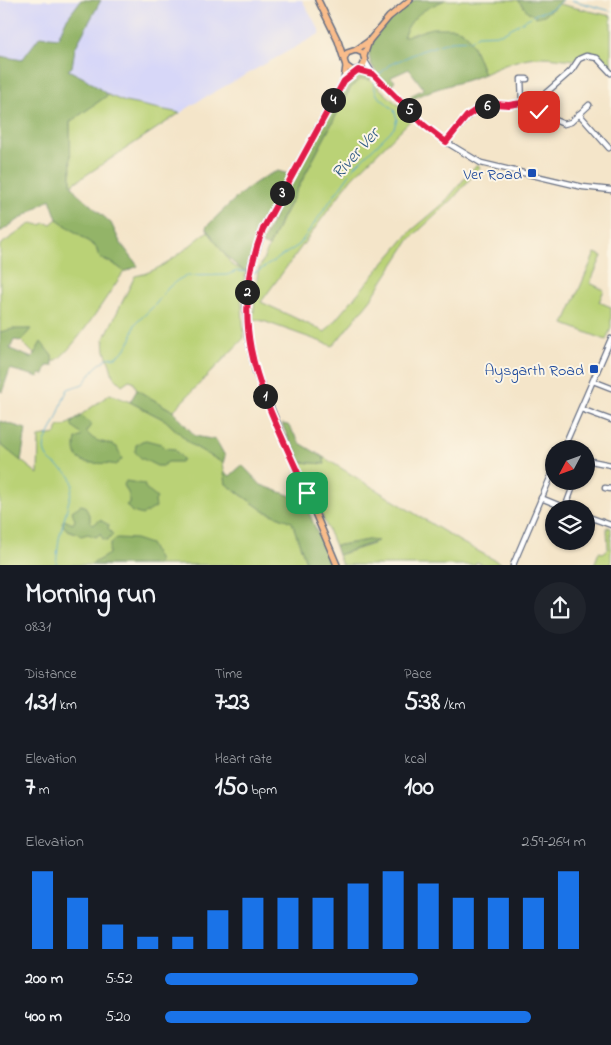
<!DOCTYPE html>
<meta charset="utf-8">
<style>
:root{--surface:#171b24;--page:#20242c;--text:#f1f3f6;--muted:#9ea1a6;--accent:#1a73e8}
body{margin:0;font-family:"Indie Flower",sans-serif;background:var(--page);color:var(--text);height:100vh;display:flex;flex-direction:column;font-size:19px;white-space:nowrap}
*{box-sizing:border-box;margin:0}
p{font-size:16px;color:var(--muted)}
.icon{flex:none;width:28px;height:28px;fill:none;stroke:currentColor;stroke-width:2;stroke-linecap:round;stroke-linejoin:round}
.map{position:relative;height:565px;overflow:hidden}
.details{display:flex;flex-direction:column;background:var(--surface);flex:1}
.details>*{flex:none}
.needle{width:32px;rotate:229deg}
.tools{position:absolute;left:545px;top:440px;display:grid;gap:10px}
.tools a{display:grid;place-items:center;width:50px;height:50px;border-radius:50%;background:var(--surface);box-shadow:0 1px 4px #0004;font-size:25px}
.pin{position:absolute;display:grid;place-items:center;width:42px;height:42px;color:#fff;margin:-21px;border-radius:10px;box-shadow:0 2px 8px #0006}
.km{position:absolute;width:25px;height:25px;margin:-12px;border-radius:50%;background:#222;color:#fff;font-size:14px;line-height:25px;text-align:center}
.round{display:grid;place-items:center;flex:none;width:52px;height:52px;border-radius:26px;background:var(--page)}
.head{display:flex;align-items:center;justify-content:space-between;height:85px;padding:0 25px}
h1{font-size:28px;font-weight:700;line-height:38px}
.stats{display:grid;grid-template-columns:repeat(3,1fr);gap:8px;height:85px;padding:5px 25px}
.stats div{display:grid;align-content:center}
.stats b{font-size:25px;font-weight:700}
.stats small{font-size:14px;font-weight:400}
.stats p{font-size:14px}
.chart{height:140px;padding:10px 25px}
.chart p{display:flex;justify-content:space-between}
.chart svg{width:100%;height:90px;margin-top:5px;stroke:var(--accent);stroke-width:6}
ul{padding:0 25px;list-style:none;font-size:16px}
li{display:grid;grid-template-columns:80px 60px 1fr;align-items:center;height:38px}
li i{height:12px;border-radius:6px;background:var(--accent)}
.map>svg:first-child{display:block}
</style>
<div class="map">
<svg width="611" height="565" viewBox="0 0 611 565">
<rect width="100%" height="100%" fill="#fcf5e5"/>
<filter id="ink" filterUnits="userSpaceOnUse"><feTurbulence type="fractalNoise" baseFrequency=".02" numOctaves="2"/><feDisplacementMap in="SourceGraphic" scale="10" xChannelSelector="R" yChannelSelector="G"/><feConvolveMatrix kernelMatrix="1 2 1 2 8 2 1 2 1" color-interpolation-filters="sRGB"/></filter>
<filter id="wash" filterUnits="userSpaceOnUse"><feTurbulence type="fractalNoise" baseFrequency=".0096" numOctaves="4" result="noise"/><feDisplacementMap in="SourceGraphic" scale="20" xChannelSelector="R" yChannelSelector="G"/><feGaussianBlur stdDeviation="1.12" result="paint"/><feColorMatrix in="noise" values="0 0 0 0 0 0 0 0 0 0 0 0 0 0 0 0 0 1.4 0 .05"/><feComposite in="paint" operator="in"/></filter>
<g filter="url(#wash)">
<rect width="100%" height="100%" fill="#f4e5c9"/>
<polygon fill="#d7d7f8" points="0,0 302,0 321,33 200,100 0,232"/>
<g fill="#bad276" stroke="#6a806a">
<path d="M 445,0 L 518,0 L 523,6 L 544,15 L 559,4 L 611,16 L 611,66 C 597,57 591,41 574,60 C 563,59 552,57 541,57 C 524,56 499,67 484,74 L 472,44 L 403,37 C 412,15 423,9 445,0 Z"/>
<polygon points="363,78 370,80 413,118 351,179 261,302 325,332 411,231 443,204 477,164 480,167 452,200 410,239 371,299 333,346 263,321 253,319 258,271 280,223 350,89 357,81"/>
<polygon points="108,95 125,102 180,113 71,185 70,122"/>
<path d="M 57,219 L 96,247 L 99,257 C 108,262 117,264 124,272 C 108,293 74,352 52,363 L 52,356 L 41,343 L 34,354 L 21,341 L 30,329 L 0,332 L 0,245 L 32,223 L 40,225 L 45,223 L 51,224 Z"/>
<path d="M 208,231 L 232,265 L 246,272 L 241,290 L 244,338 L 173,411 L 137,390 L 133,381 L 129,380 L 122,385 L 113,376 L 110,365 L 105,351 L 104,339 L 135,276 C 163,271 186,248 208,231 Z"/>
<polygon points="595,253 602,256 590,283 604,290 599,302 611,307 611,328 606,340 564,324"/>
<polygon points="110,394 130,402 165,420 192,445 223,463 226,484 264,511 292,522 307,565 0,565 0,444 38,474 39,437 56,434 57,429 59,426 65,426 71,422"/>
<polygon points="323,457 461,542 504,565 485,565 476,562 475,565 342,565 338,555 373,544 368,540 335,546 299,462 325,464"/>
<polygon points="607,527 611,528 611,565 594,565 599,552 603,553 608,549"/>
</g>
<g fill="#93b467" stroke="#577262">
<path d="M 81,0 L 101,0 L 75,48 L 72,67 L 68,70 L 86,79 L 108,95 L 70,122 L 71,184 L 76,192 L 111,223 L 120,242 L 138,266 L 124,272 C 117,264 108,262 99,257 L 96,247 L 57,219 L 50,199 L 0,232 L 0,56 L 22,60 L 40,36 L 58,38 L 66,20 Z"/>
<path d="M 415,0 L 445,0 C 424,9 412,15 403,37 L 432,28 L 453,28 L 461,30 L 467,35 L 472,44 L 484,74 C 461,84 433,87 413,99 L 410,96 L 424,89 L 409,69 L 391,77 L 395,81 L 390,86 C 381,78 370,68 369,55 C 367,36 402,10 415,0 Z"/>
<polygon points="518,0 563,0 544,15 536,17 528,12"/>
<path d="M 360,75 L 371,77 L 370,80 C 360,77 356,81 350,89 L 280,222 L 269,247 L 262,244 L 287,188 L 340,95 C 346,86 350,79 360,75 Z"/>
<path d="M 278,171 L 288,174 L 257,235 L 247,272 C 228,263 217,244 206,227 C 227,207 250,181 278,171 Z"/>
<polygon points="13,329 31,329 21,341 14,340 10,349 32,358 41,342 52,356 53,366 47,366 44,375 40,374 39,377 10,369 2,392 0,391 0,332"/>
<polygon points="137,390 173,411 195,436 216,440 225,456 223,463 192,445 165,420 130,402"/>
<path d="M 82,416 L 91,423 L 91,427 L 86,431 C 96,445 104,440 117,447 L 122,459 L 116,465 C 100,460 69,472 76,439 L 82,436 L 72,426 L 72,422 Z"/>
<polygon points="0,421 26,429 21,461 0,444"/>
<polygon points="282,424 288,425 300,443 323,457 325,464 299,462"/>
<polygon points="146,440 161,444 165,448 174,449 183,459 181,462 168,462 162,466 157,466 141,458 135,452 136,445 142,441"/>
<polygon points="242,465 261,485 294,497 302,496 331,565 307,565 292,522 264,511 226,484 224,472 230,476"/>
<polygon points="126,481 144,484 146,489 157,498 155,501 156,507 143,515 132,512 126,505 129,503 129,495 124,485"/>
<path d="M 81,505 L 85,506 L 90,517 L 90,522 L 93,525 L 100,520 L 109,525 L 108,528 L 113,535 L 107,541 L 103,539 L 100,534 L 96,537 L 88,534 L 81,536 C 74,530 65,533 62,522 L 64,520 L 73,524 L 75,520 L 72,511 Z"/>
<path d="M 117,538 L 135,539 L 150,544 L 159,561 L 156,565 L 90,565 L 109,554 C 109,547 110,543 117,538 Z"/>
<polygon points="368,540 378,541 338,555 335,546"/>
</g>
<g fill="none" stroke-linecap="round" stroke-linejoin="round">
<g stroke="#50a6cc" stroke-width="1">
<polyline points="571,0 611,11"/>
<polyline points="378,76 389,65 421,51 451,41 471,40 478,35 501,34 536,14 551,9 563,0"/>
<polyline points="253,273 260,270 299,245 356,165 394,128 397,119 394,110 377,95 374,86 376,79"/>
<path d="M 56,565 L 59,539 L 73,485 C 72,474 64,471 56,465 C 35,451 47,439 55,422 C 60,411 62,400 68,389 L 83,384 L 95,368 L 107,358 L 116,357 L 125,350 L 131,339 L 135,324 L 155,305 L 168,288 L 178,280 L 186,276 L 227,275 L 237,271 L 246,272"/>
</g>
</g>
</g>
<g filter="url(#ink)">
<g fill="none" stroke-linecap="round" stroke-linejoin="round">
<g stroke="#676f83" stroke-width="7">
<g id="minor">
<polyline points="365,61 373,74 424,125 446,142 481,163 583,187 611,190"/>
<polyline points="358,70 373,74"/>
<polyline points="534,101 540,114 564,124 571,122 589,105"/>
<polyline points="522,103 521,79 527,79"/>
<polyline points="579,114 609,148"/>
<polyline points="446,142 473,111 494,104 509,105 539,99 571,71 579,59 586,56 597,58 611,73"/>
<polyline points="593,381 611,388"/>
<polyline points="581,409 611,420"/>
<polyline points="563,449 611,339"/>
<polyline points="586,460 611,465"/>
<polyline points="605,488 611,489"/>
<polyline points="541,498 568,509"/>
<polyline points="565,508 575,481"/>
<polyline points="586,516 611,525"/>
<polyline points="513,565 554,469"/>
</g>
</g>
<g stroke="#676f83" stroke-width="8">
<g id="major">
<polyline points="318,0 338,41 346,66 353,71 362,68 365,61 363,53 356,50 347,53 344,60"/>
<polyline points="356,50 369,41 389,17 410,0"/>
<polyline points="364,56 369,41"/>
<polyline points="344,81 357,71"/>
<polyline points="337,565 256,373 248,336 246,306 251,267 263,229 344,81 346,66"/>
</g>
</g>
<use href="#minor" stroke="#fff" stroke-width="4.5"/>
<use href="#major" stroke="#f9bc8a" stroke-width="5"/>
</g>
</g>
<g fill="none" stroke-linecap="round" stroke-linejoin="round" filter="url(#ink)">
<g stroke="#fff" stroke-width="10">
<path id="route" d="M 307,493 C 266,399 223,334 263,229 L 344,81 L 358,70 L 373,74 L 424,125 L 446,142 L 467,116 L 480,107 L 494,104 L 509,105 L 534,101 L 539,112"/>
</g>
<use href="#route" stroke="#e11d48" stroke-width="6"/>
</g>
<g fill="#1a4fb4" stroke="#fcf5e5" stroke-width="2">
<rect x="527" y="168" width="10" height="10" rx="2.5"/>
<rect x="589" y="364" width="10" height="10" rx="2.5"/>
</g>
<g text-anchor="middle" stroke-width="4" stroke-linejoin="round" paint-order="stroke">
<g font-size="16" fill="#164399" stroke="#fcf5e5" text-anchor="end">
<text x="522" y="179">Ver Road</text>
<text x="584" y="375">Aysgarth Road</text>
</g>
<g font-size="18" font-style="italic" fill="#2e5984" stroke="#fcf5e5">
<text transform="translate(355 153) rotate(-48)" y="6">River Ver</text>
</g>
</g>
</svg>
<div class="tools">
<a><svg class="needle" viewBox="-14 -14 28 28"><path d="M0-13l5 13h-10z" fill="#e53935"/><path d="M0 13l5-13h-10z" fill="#9ea1a6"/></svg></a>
<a><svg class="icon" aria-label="layers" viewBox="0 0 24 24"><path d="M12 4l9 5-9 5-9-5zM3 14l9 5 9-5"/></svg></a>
</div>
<div class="pin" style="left:307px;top:493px;background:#1e9e55"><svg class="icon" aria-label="arrive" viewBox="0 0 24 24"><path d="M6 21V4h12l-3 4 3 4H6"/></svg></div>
<div class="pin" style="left:539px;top:112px;background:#d93025"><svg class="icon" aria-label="check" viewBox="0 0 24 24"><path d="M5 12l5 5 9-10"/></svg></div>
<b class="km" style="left:265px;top:396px">1</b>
<b class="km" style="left:247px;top:292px">2</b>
<b class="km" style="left:282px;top:193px">3</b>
<b class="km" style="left:333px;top:100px">4</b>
<b class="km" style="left:409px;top:110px">5</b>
<b class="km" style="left:487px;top:106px">6</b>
</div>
<section class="details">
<div class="head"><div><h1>Morning run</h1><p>08:31</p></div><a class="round"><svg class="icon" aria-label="share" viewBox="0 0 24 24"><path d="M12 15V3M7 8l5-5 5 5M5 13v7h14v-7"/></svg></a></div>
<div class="stats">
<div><p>Distance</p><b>1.31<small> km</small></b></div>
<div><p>Time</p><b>7:23</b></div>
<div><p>Pace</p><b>5:38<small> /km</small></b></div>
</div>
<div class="stats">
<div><p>Elevation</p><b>7<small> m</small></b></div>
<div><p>Heart rate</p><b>150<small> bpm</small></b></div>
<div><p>kcal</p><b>100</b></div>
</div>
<div class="chart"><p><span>Elevation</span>259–264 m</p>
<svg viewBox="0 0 160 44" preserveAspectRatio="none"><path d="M5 44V6M15 44V19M25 44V32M35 44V38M45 44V38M55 44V25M65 44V19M75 44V19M85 44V19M95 44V12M105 44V6M115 44V12M125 44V19M135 44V19M145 44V19M155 44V6"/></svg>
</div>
<ul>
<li><b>200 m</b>5:52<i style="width:60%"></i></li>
<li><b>400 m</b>5:20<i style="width:87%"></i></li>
</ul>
</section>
